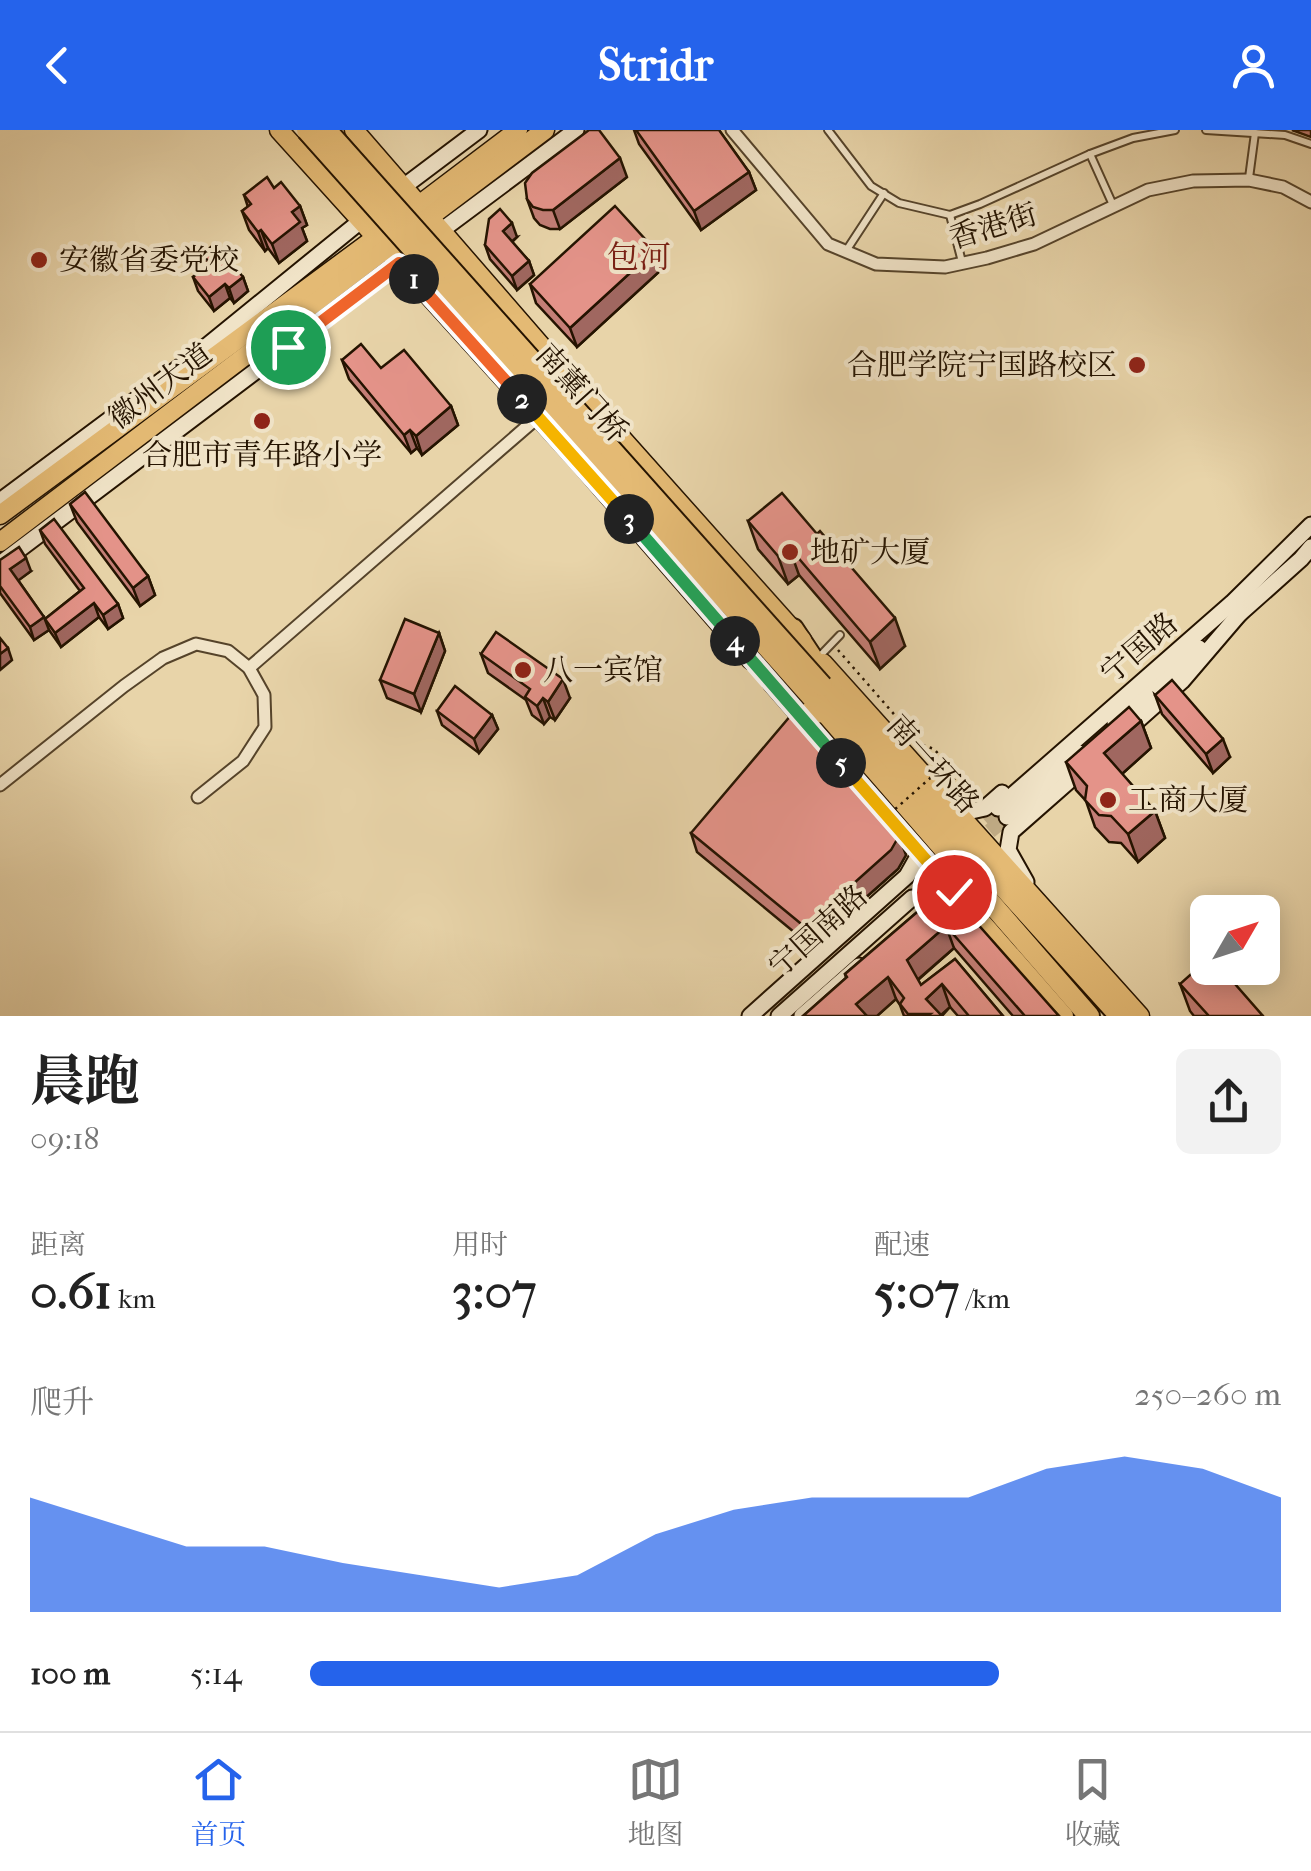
<!DOCTYPE html>
<html lang="zh">
<meta charset="utf-8">
<style>
:root{--surface:#fff;--page:#f2f2f2;--text:#222;--muted:#767676;--line:#e0e0e0;--accent:#2563eb}
body{margin:0;font-family:"IM FELL French Canon","Noto Serif SC",serif;background:var(--page);color:var(--text);height:100vh;display:flex;flex-direction:column;font-size:38px;white-space:nowrap}
*{box-sizing:border-box;margin:0}
p{font-size:32px;color:var(--muted)}
.icon{flex:none;width:55px;height:55px;fill:none;stroke:currentColor;stroke-width:2;stroke-linecap:round;stroke-linejoin:round}
.map{position:relative;height:886px;overflow:hidden}
.panel{display:flex;flex-direction:column;background:var(--surface);flex:1}
.panel>*{flex:none}
.needle{width:65px;rotate:51deg}
.buttons{position:absolute;left:1190px;top:765px;display:grid;gap:20px}
.buttons a{display:grid;place-items:center;width:90px;height:90px;border-radius:15px;background:var(--surface);box-shadow:0 5px 25px #0003;font-size:50px}
.pin{position:absolute;display:grid;place-items:center;width:85px;height:85px;color:#fff;margin:-42px;border:5px solid #fff;border-radius:50%;box-shadow:0 2px 10px #0007}
.km{position:absolute;width:50px;height:50px;margin:-25px;border-radius:50%;background:#222;color:#fff;font-size:28px;line-height:50px;text-align:center}
.round{display:grid;place-items:center;flex:none;width:105px;height:105px;border-radius:15px;background:var(--page)}
.headline{display:flex;align-items:center;justify-content:space-between;height:170px;padding:0 30px}
h1{font-size:55px;font-weight:700;line-height:75px}
.metrics{display:grid;grid-template-columns:repeat(3,1fr);gap:15px;height:170px;padding:10px 30px}
.metrics div{display:grid;align-content:center}
.metrics b{font-size:50px;font-weight:700}
.metrics small{font-size:28px;font-weight:400}
.metrics p{font-size:28px}
.chart{height:280px;padding:20px 30px}
.chart p{display:flex;justify-content:space-between}
.chart svg{width:100%;height:180px;margin-top:10px;fill:var(--accent);opacity:.7}
ul{padding:0 30px;list-style:none;font-size:32px}
li{display:grid;grid-template-columns:160px 120px 1fr;align-items:center;height:75px}
li i{height:25px;border-radius:12px;background:var(--accent)}
header{display:flex;justify-content:space-between;align-items:center;height:130px;padding:0 30px;background:var(--accent);color:#fff;font-size:45px;font-weight:700}
.tabs{display:flex;justify-content:space-around;align-items:center;height:140px;border-top:2px solid var(--line);background:var(--surface);font-size:28px;color:var(--muted)}
.tabs a{display:grid;justify-items:center;gap:5px}
.tabs .selected{color:var(--accent)}
.map>svg:first-child{display:block}
</style>
<header><svg class="icon" aria-label="back" viewBox="0 0 24 24"><path d="M15 5l-7 7 7 7"/></svg>Stridr<svg class="icon" aria-label="person" viewBox="0 0 24 24"><circle cx="12" cy="8" r="4"/><path d="M4 21q1-7 8-7t8 7"/></svg></header>
<div class="map">
<svg width="1311" height="886" viewBox="0 0 1311 886">
<rect width="100%" height="100%" fill="#e8d4a9"/>
<filter id="stains"><feTurbulence type="fractalNoise" baseFrequency=".002" numOctaves="4"/><feColorMatrix values="0 0 0 0 .2 0 0 0 0 .09 0 0 0 0 .02 0 0 0 .5 -.17"/></filter>
<radialGradient id="worn" r=".72"><stop offset=".6" stop-color="#630" stop-opacity="0"/><stop offset="1" stop-color="#630" stop-opacity=".3"/></radialGradient>
<g fill="none" stroke-linecap="round" stroke-linejoin="round">
<g stroke="#c1ad87" stroke-width="15" stroke-dasharray="15 8" stroke-linecap="butt">
<polyline points="967,705 998,678"/>
<polyline points="972,716 1007,687"/>
<polyline points="908,758 939,730"/>
<polyline points="912,768 947,738"/>
</g>
<g stroke="#55432a" stroke-width="10">
<g id="lane">
<polyline points="828,0 871,56 899,73 950,85 980,74 1090,24 1133,8 1175,0"/>
<polyline points="1206,0 1285,5 1311,14"/>
<polyline points="1090,24 1113,75"/>
<polyline points="1249,48 1255,3"/>
<polyline points="950,85 962,132"/>
<polyline points="846,121 884,63"/>
<polyline points="818,528 840,505"/>
</g>
</g>
<g stroke="#55432a" stroke-width="15">
<g id="street">
<polyline points="732,0 828,114 876,134 945,137 987,128 1034,114 1148,60 1193,51 1249,50 1283,57 1311,72"/>
<polyline points="249,538 538,287"/>
<polyline points="0,655 124,556 163,528 196,514 228,521 249,538 264,565 265,597 243,631 198,667"/>
</g>
</g>
<g stroke="#241300" stroke-width="19">
<g id="secondary">
<polyline points="394,64 479,0"/>
<polyline points="434,106 576,0"/>
<polyline points="0,371 192,228 368,85"/>
<polyline points="0,434 408,126"/>
<polyline points="1236,487 1301,429 1311,417"/>
<polyline points="1115,592 1199,518"/>
<polyline points="1127,600 1182,551 1241,482"/>
<polyline points="998,678 1232,473 1311,395"/>
<polyline points="958,684 985,678 1002,663"/>
<polyline points="1007,687 1079,623"/>
<polyline points="1026,752 1008,720 1011,702 1087,635"/>
<polyline points="750,886 907,746 920,723"/>
<polyline points="779,886 912,768"/>
<polyline points="802,886 859,836"/>
</g>
</g>
<g stroke="#241300" stroke-width="21">
<g id="primary">
<polyline points="279,0 580,333 751,530"/>
<polyline points="354,0 609,294 802,510"/>
<polyline points="411,81 518,0"/>
<polyline points="423,92 545,0"/>
<polyline points="0,385 386,100"/>
<polyline points="0,412 394,113"/>
<polyline points="823,533 1140,886"/>
<polyline points="772,553 1064,886"/>
</g>
</g>
<g stroke="#241300" stroke-width="24">
<g id="highway">
<polyline points="793,499 832,558"/>
<polyline points="743,520 817,583"/>
<polyline points="822,556 1120,886"/>
<polyline points="812,567 1089,886"/>
</g>
</g>
<polyline stroke="#241300" stroke-width="2.5" stroke-dasharray="2.5 5" stroke-linecap="butt" points="838,520 920,614 934,619 964,653 962,659 936,628 932,631"/>
<use href="#lane" stroke="#f0e3c7" stroke-width="6"/>
<use href="#street" stroke="#f0e3c7" stroke-width="11"/>
<use href="#secondary" stroke="#f0e3c7" stroke-width="15"/>
<use href="#primary" stroke="#e4ba74" stroke-width="18"/>
<use href="#highway" stroke="#e4ba74" stroke-width="20"/>
<g stroke="#241300" stroke-width="24" stroke-linecap="butt">
<g id="highway-bridge">
<polyline points="307,0 812,567"/>
<polyline points="326,0 822,556"/>
</g>
</g>
<polyline stroke="#241300" stroke-width="2.5" stroke-dasharray="2.5 5" stroke-linecap="butt" points="884,689 937,642"/>
<use href="#highway-bridge" stroke="#e4ba74" stroke-width="20"/>
</g>
<g fill="#c47e76" stroke="#241300" stroke-width="2.5">
<polygon points="634,0 719,0 749,42 756,60 701,100 639,14"/>
<polygon points="1292,0 1311,0 1311,7"/>
<polygon points="627,47 560,99 550,99 540,95 534,88 527,69"/>
<polygon points="274,58 300,76 307,95 302,98 307,111 279,133 268,118 265,121 249,100 242,81 248,77 244,65"/>
<polygon points="517,107 512,112 529,131 534,145 517,160 490,129 485,115"/>
<polygon points="202,124 243,147 248,161 234,173 230,168 214,181 198,161 193,147 207,136"/>
<polygon points="662,139 577,217 536,173 530,154"/>
<polygon points="342,230 381,238 451,276 458,295 422,325 417,318 411,323 349,249"/>
<polygon points="70,374 148,446 155,465 140,476 77,392"/>
<polygon points="748,391 817,404 905,516 880,539 799,445 788,454 758,419"/>
<polygon points="40,400 118,474 123,488 108,499 99,487 61,517 49,500 34,510 0,463 0,430 31,441 18,450 45,489 80,461 45,414"/>
<polygon points="439,503 445,521 421,582 387,568 380,550"/>
<polygon points="481,524 570,568 555,590 550,587 544,594 532,585 526,570 488,543"/>
<polygon points="1155,565 1230,627 1213,643 1162,584"/>
<polygon points="437,581 492,585 498,599 479,623 442,595"/>
<polygon points="1141,591 1151,618 1122,644 1155,681 1165,708 1138,732 1121,713 1109,712 1095,697 1086,671 1076,660 1066,632"/>
<polygon points="691,703 899,706 906,725 898,739 811,816 697,722"/>
<polygon points="937,765 1059,886 1013,886 954,818 918,850 921,855 955,829 1003,886 958,886 950,877 942,886 904,886 900,875 896,869 877,886 803,886 846,848 845,844"/>
<polygon points="1180,854 1263,886 1194,886 1190,881"/>
</g>
<g fill="#a06760" stroke="#241300" stroke-width="2.5">
<polygon points="620,28 627,47 560,99 553,80"/>
<polygon points="749,42 756,60 701,100 694,81"/>
<polygon points="300,76 307,95 302,98 307,111 279,133 272,114 292,82"/>
<polygon points="512,93 517,107 508,115 503,101"/>
<polygon points="261,100 268,118 265,121 258,102"/>
<polygon points="655,120 662,139 577,217 570,198"/>
<polygon points="529,131 534,145 517,160 512,146"/>
<polygon points="243,147 248,161 234,173 229,158"/>
<polygon points="225,154 230,168 214,181 209,167"/>
<polygon points="451,276 458,295 422,325 416,306"/>
<polygon points="410,300 417,318 411,323 404,305"/>
<polygon points="789,417 799,445 788,454 778,426"/>
<polygon points="26,428 31,441 15,453 10,439"/>
<polygon points="148,446 155,465 140,476 133,458"/>
<polygon points="94,473 99,487 61,517 55,503"/>
<polygon points="118,474 123,488 108,499 103,485"/>
<polygon points="44,487 49,500 34,510 30,497"/>
<polygon points="895,488 905,516 880,539 870,512"/>
<polygon points="439,503 445,521 421,582 414,564"/>
<polygon points="8,518 12,530 0,540 0,524"/>
<polygon points="563,549 570,568 555,590 548,572"/>
<polygon points="543,568 550,587 544,594 537,576"/>
<polygon points="492,585 498,599 479,623 474,609"/>
<polygon points="1141,591 1151,618 1114,651 1104,623"/>
<polygon points="1223,609 1230,627 1213,643 1206,624"/>
<polygon points="1155,681 1165,708 1138,732 1128,704"/>
<polygon points="899,706 906,725 898,739 811,816 805,797"/>
<polygon points="946,796 954,818 915,852 907,830"/>
<polygon points="888,847 896,869 877,886 861,886 856,874"/>
<polygon points="942,854 950,877 940,886 926,869"/>
</g>
<g fill="#e49389" stroke="#241300" stroke-width="2.5">
<polygon points="589,0 599,0 620,28 553,80 543,80 533,77 527,69 525,53 532,43"/>
<polygon points="636,0 719,0 749,42 694,81"/>
<polygon points="267,47 274,58 281,52 300,76 292,82 300,92 272,114 261,100 258,102 242,81 251,74 244,65"/>
<polygon points="615,76 655,120 570,198 530,154"/>
<polygon points="500,79 512,93 503,101 529,131 512,146 485,115 489,89"/>
<polygon points="216,113 243,147 229,158 225,154 209,167 193,147 210,133 202,124"/>
<polygon points="361,214 381,238 404,220 451,276 416,306 410,300 404,305 342,230"/>
<polygon points="85,362 148,446 133,458 70,374"/>
<polygon points="782,363 817,404 820,401 895,488 870,512 789,417 778,426 748,391"/>
<polygon points="54,389 118,474 103,485 94,473 55,503 45,489 84,458 40,400"/>
<polygon points="19,417 26,428 10,439 44,487 30,497 0,456 0,430"/>
<polygon points="405,489 439,503 414,564 380,550"/>
<polygon points="496,502 563,549 548,572 543,568 537,576 525,567 530,559 481,524"/>
<polygon points="0,508 8,518 0,524"/>
<polygon points="1172,550 1223,609 1206,624 1155,565"/>
<polygon points="455,556 492,585 474,609 437,581"/>
<polygon points="1129,577 1141,591 1104,623 1155,681 1128,704 1111,686 1099,685 1085,670 1087,656 1066,632"/>
<polygon points="792,584 899,706 891,720 805,797 691,703"/>
<polygon points="937,765 967,782 1059,886 1025,886 946,796 907,830 921,855 955,829 1003,886 969,886 942,854 926,869 942,886 927,886 930,884 908,884 900,874 904,868 888,847 856,874 867,886 803,886 847,847 845,844"/>
<polygon points="1208,829 1208,838 1221,838 1263,886 1209,886 1180,854"/>
</g>
<g fill="none" stroke-linecap="round" stroke-linejoin="round">
<g stroke="#fff" stroke-width="20">
<polyline id="split-1" points="288,217 399,133 414,149"/>
</g>
<g stroke="#fff" stroke-width="20">
<polyline id="split-2" points="414,149 522,269"/>
</g>
<g stroke="#fff" stroke-width="20">
<polyline id="split-3" points="522,269 629,389"/>
</g>
<g stroke="#fff" stroke-width="20">
<polyline id="split-4" points="629,389 735,511"/>
</g>
<g stroke="#fff" stroke-width="20">
<polyline id="split-5" points="735,511 841,633"/>
</g>
<g stroke="#fff" stroke-width="20">
<polyline id="split-6" points="841,633 954,762"/>
</g>
<use href="#split-1" stroke="#f0652b" stroke-width="12"/>
<use href="#split-2" stroke="#f0652b" stroke-width="12"/>
<use href="#split-3" stroke="#f5b400" stroke-width="12"/>
<use href="#split-4" stroke="#22a559" stroke-width="12"/>
<use href="#split-5" stroke="#22a559" stroke-width="12"/>
<use href="#split-6" stroke="#f5b400" stroke-width="12"/>
</g>
<g fill="#8f2418" stroke="#f0e3c7" stroke-width="4">
<circle cx="39" cy="130" r="10"/>
<circle cx="1137" cy="235" r="10"/>
<circle cx="262" cy="291" r="10"/>
<circle cx="790" cy="422" r="10"/>
<circle cx="523" cy="540" r="10"/>
<circle cx="1108" cy="670" r="10"/>
</g>
<g text-anchor="middle" stroke-width="8" stroke-linejoin="round" paint-order="stroke">
<g font-size="30" fill="#241300" stroke="#f0e3c7">
<text transform="translate(993 96) rotate(-17)" y="10">香港街</text>
<text transform="translate(160 256) rotate(-37)" y="10">徽州大道</text>
<text transform="translate(582 263) rotate(48)" y="10">南薰门桥</text>
<text transform="translate(1139 518) rotate(-41)" y="10">宁国路</text>
<text transform="translate(933 634) rotate(48)" y="10">南一环路</text>
<text transform="translate(818 801) rotate(-42)" y="10">宁国南路</text>
</g>
<g font-size="30" fill="#241300" stroke="#f0e3c7" text-anchor="start">
<text x="59" y="140">安徽省委党校</text>
<text x="1117" y="245" text-anchor="end">合肥学院宁国路校区</text>
<text x="262" y="335" text-anchor="middle">合肥市青年路小学</text>
<text x="810" y="432">地矿大厦</text>
<text x="543" y="550">八一宾馆</text>
<text x="1128" y="680">工商大厦</text>
</g>
<g font-size="32" fill="#7a1f14" stroke="#f0e3c7">
<text x="639" y="138">包河</text>
</g>
</g>
<rect width="100%" height="100%" filter="url(#stains)"/>
<rect width="100%" height="100%" fill="url(#worn)"/>
</svg>
<div class="buttons">
<a><svg class="needle" viewBox="-14 -14 28 28"><path d="M0-13l5 13h-10z" fill="#e53935"/><path d="M0 13l5-13h-10z" fill="#767676"/></svg></a>
</div>
<div class="pin" style="left:288px;top:217px;background:#1e9e55"><svg class="icon" aria-label="arrive" viewBox="0 0 24 24"><path d="M6 21V4h12l-3 4 3 4H6"/></svg></div>
<div class="pin" style="left:954px;top:762px;background:#d93025"><svg class="icon" aria-label="check" viewBox="0 0 24 24"><path d="M5 12l5 5 9-10"/></svg></div>
<b class="km" style="left:414px;top:149px">1</b>
<b class="km" style="left:522px;top:269px">2</b>
<b class="km" style="left:629px;top:389px">3</b>
<b class="km" style="left:735px;top:511px">4</b>
<b class="km" style="left:841px;top:633px">5</b>
</div>
<section class="panel">
<div class="headline"><div><h1>晨跑</h1><p>09:18</p></div><a class="round"><svg class="icon" aria-label="share" viewBox="0 0 24 24"><path d="M12 15V3M7 8l5-5 5 5M5 13v7h14v-7"/></svg></a></div>
<div class="metrics">
<div><p>距离</p><b>0.61<small> km</small></b></div>
<div><p>用时</p><b>3:07</b></div>
<div><p>配速</p><b>5:07<small> /km</small></b></div>
</div>
<div class="chart"><p><span>爬升</span>250–260 m</p>
<svg viewBox="0 0 160 44" preserveAspectRatio="none"><path d="M0 44V16L10 22L20 28L30 28L40 32L50 35L60 38L70 35L80 25L90 19L100 16L110 16L120 16L130 9L140 6L150 9L160 16V44z"/></svg>
</div>
<ul>
<li><b>100 m</b>5:14<i style="width:71%"></i></li>
</ul>
</section>
<nav class="tabs">
<a class="selected"><svg class="icon" aria-label="home" viewBox="0 0 24 24"><path d="M3 11l9-7 9 7M6 9v11h12V9"/></svg>首页</a>
<a><svg class="icon" aria-label="map" viewBox="0 0 24 24"><path d="M3 6l6-2 6 2 6-2v14l-6 2-6-2-6 2zM9 4v14M15 6v14"/></svg>地图</a>
<a><svg class="icon" aria-label="saved" viewBox="0 0 24 24"><path d="M7 4h10v16l-5-4-5 4z"/></svg>收藏</a>
</nav>
